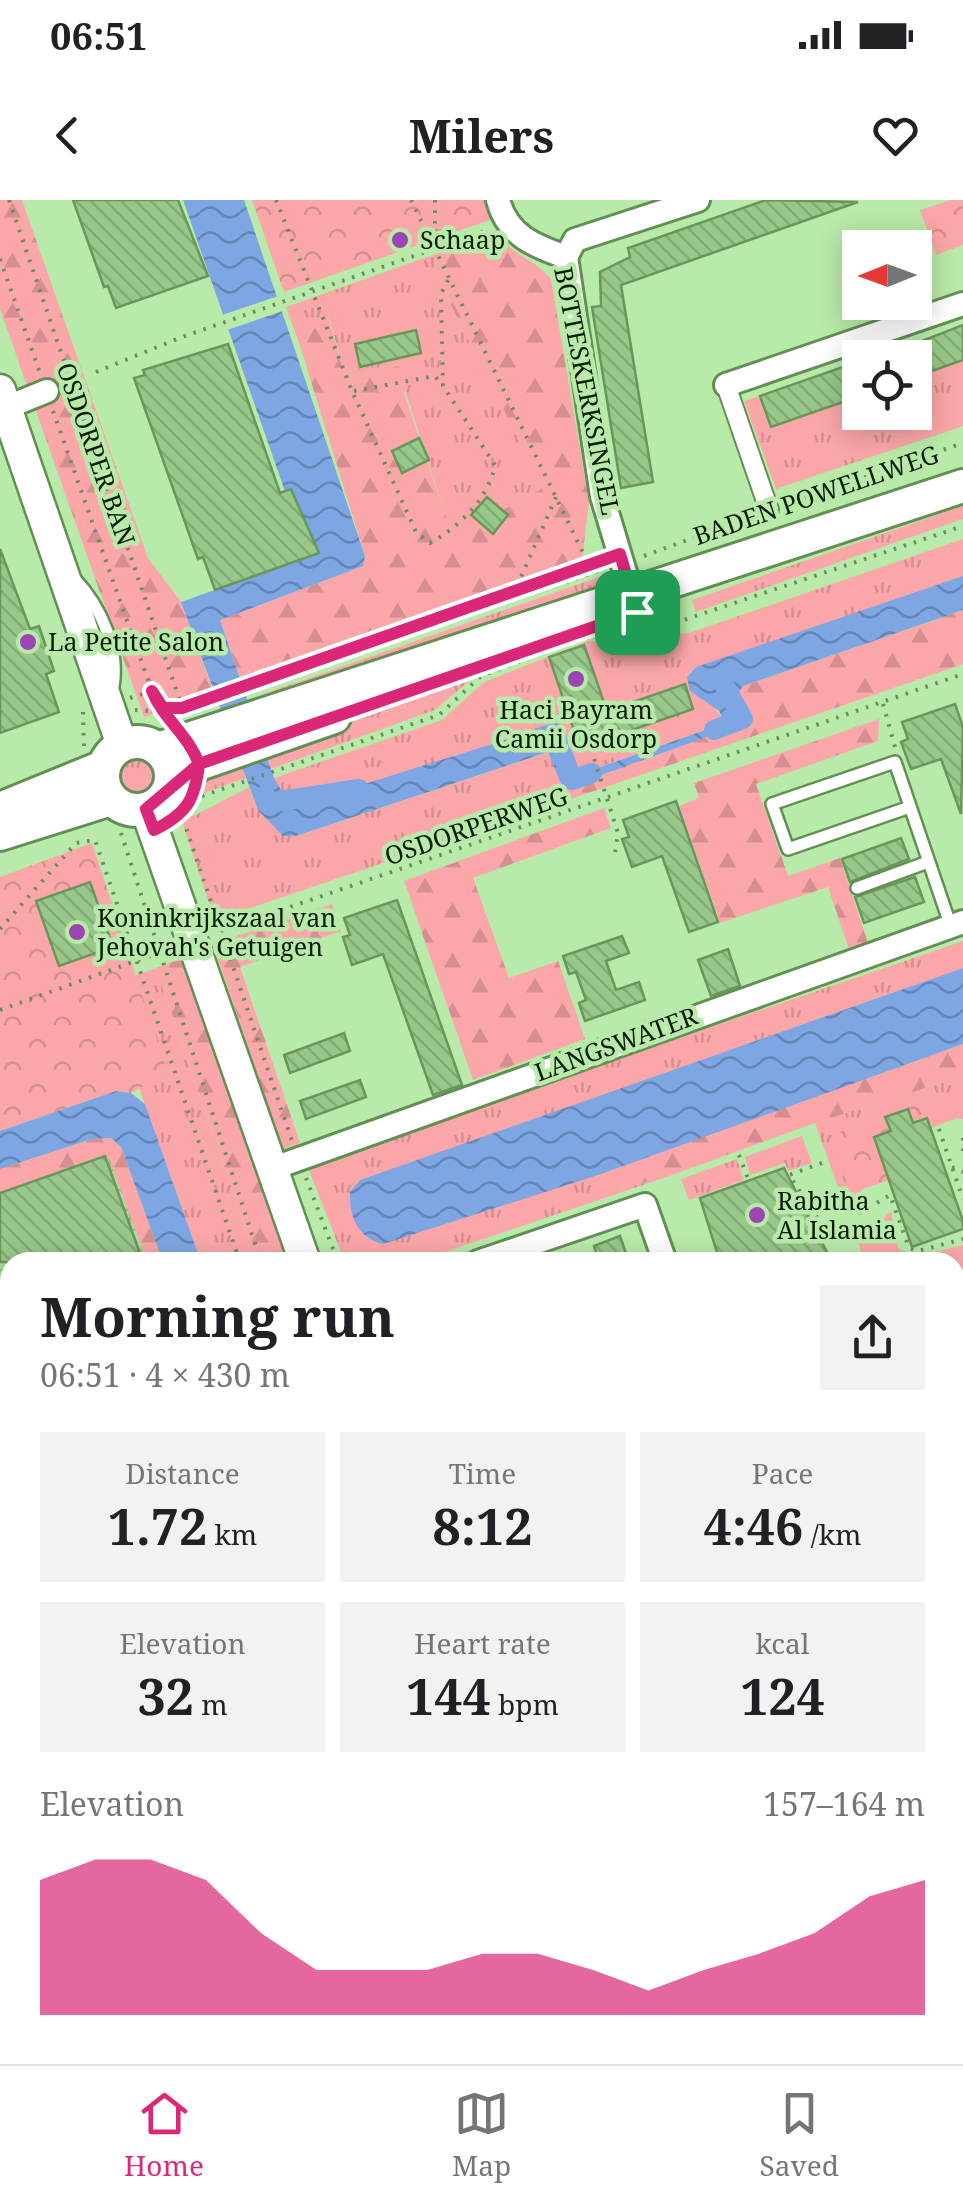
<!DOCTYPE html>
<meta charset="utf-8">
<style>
:root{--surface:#fff;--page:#f2f2f2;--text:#202124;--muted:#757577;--line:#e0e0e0;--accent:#db2777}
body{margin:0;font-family:"Noto Serif",serif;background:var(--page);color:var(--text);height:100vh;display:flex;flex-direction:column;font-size:38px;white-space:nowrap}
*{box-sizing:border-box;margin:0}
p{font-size:32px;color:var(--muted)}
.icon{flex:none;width:55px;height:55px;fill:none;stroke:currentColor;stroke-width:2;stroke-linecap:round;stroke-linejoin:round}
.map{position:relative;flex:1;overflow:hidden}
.details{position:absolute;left:0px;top:1052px;width:965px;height:812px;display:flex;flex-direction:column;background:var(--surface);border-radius:30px 30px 0 0;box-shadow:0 5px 25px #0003}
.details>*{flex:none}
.needle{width:65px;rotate:269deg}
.tools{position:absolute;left:842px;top:30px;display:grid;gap:20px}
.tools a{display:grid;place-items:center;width:90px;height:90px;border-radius:0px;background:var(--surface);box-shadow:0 5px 25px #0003;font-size:50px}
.pin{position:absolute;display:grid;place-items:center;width:85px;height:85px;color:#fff;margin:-42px;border-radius:20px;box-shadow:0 5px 15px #0006}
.round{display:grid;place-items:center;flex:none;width:105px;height:105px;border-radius:0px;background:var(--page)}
.summary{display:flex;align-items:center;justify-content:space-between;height:170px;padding:0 40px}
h1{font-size:55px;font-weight:700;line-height:75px}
.stats{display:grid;grid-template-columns:repeat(3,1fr);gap:15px;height:170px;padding:10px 40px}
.stats div{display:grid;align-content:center;border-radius:0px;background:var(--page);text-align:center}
.stats b{font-size:50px;font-weight:700}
.stats small{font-size:28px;font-weight:400}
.stats p{font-size:28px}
.chart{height:280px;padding:20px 40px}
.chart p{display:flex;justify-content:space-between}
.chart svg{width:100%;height:180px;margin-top:10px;fill:var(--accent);opacity:.7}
.status{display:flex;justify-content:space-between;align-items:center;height:70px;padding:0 50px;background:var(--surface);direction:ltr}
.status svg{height:28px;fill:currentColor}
header{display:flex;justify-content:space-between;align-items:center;height:130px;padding:0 40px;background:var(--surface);font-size:45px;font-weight:700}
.tabs{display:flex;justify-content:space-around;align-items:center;height:140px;border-top:2px solid var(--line);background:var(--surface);font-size:28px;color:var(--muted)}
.tabs a{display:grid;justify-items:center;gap:5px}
.tabs .current{color:var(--accent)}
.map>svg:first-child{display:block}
</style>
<div class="status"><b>06:51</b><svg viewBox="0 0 49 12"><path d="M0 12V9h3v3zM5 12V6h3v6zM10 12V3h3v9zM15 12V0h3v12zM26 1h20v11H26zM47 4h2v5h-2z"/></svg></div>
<header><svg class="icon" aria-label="back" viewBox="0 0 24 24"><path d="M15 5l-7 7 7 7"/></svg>Milers<svg class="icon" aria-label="heart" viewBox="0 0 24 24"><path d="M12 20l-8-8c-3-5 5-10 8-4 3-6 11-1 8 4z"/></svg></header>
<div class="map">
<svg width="963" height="1864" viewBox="0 0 963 1864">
<defs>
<pattern id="industrial-grid" width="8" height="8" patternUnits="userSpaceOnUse" patternTransform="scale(2.5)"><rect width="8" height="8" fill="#aae099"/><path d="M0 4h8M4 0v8" fill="none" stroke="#91c082"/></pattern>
<pattern id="grass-tufts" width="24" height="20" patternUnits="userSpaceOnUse" patternTransform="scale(2.5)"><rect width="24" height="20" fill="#fba7a9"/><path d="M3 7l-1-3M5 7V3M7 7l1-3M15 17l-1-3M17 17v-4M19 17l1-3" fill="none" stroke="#d68f90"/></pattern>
<pattern id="forest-firs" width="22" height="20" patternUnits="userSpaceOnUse" patternTransform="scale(2.5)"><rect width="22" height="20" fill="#fba7a9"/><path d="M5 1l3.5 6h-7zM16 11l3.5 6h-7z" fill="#d68f90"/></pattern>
<pattern id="park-crowns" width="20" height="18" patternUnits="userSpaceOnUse" patternTransform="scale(2.5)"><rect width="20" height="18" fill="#fba7a9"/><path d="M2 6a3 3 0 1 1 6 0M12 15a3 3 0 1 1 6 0" fill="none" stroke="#d68f90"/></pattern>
<pattern id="water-waves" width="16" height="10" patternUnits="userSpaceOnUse" patternTransform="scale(2.5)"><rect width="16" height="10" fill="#7da6e3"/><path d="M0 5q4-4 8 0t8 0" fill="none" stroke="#6586b6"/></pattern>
<pattern id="building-back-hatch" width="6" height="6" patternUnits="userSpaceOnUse" patternTransform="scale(2.5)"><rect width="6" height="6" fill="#98c889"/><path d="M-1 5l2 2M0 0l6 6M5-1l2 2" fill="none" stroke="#82ab75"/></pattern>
</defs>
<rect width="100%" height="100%" fill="#b8eaa9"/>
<polygon fill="#aae099" points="10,1665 10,1855 248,1855 242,1864 0,1864 0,1669"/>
<polygon fill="url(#industrial-grid)" points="113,945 154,1062 10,1062 10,1623 0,1627 0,986"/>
<g fill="url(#grass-tufts)">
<polygon points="433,55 447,97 544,288 453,338 397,166 346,181 329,116 316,123 301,149 286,107"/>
<polygon points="963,160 963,226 776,289 744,201 760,196 771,227 860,196 860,212 915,212 915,177"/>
<polygon points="963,306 963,319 696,412 692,400"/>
<path d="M 963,339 L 963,376 L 691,471 L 687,478 C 697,497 717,504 725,523 L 571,577 L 555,534 L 540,529 L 297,607 L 285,603 L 274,578 L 442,520 L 484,482 L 586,442 L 689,433 Z"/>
<polygon points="608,374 600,399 201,525 197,517"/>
<polygon points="474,477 435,510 190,598 194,585 223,564"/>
<circle cx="134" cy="574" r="23"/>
<polygon points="549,552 568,600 215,720 182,622 249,587 258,610 296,636"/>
<polygon points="963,741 963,768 355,983 550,988 654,952 616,977 619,989 664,978 415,1062 345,1062 307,965"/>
<polygon points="156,768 257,1062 201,1062 103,787"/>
<polygon points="963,876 963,919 955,919 946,895 830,936 849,993 863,989 858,997 843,1001 815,923"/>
<polygon points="802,936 812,963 788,971 785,963 750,975 745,957"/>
<polygon points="737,959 744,980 689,1000 681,979"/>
<polygon points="891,1011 898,1048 915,1057 963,1045 963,1068 955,1070 955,1062 865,1062 851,1023 879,1023"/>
<polygon points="622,1855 738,1855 742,1864 693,1864 691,1860 624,1864"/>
</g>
<g fill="url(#forest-firs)">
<polygon points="0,0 22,0 148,358 181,402 214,493 144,517 0,109"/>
<path d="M 495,32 C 510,54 535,59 551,79 L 589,302 L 582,360 L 242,484 L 220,420 L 363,366 L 365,356 L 301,149 L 316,123 L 328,115 L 346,181 L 397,166 L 414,173 L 404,193 L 453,337 L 543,288 L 447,97 L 433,55 Z"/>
<polygon points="963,410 963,464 568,600 563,589 737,526 736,496 743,486"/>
<polygon points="879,519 878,541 756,584 788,676 840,658 868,743 849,749 828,687 720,723 679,606 699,598 694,583"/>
<polygon points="604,608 611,628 473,678 509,778 558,761 585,839 473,880 404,681"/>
<polygon points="332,704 341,731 240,767 300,943 283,949 213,744"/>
<polygon points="181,759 288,1062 257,1062 156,768"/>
<polygon points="963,844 963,876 815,923 664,978 618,989 615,977 654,952"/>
<polygon points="111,938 121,947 163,1062 147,1062 109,958 0,997 0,969 92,939"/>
</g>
<g fill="url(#park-crowns)">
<polygon points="252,0 486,0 490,20 284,92"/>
<polygon points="951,0 963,0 963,45 936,55 920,10"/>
<polygon points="92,643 168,873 131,893 116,891 0,931 0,677"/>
<polygon points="947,894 955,919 931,928 926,919 875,936 889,980 848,994 829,936"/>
</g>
<g fill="url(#water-waves)">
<polygon points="183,0 244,0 365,356 363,366 220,420 274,578 291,607 540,529 555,533 572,577 725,523 719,511 690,491 687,477 696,467 963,376 963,410 743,486 736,496 737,526 563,589 548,552 296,636 283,636 258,610 181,402 308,357"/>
<path d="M 963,768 L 963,844 L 598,975 L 383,1044 C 358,1038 349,1017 350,992 L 360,980 Z"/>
<polygon points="116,891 131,893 145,904 201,1062 163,1062 121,947 111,938 92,939 0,969 0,931"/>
</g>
<polygon fill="#b8eaa9" points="281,95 286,110 224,131 219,116"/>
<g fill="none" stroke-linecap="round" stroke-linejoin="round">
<g stroke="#7da6e3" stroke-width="20">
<polyline points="714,530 743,519 724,485"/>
<polyline points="531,540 555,533 572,580 592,573"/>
<polyline points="265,595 268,603 359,589"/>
</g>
</g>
<g fill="url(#building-back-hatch)" stroke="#69975a" stroke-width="2.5">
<polygon points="73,0 178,0 208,76 116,108 108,86 104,87"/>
<polygon points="766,0 858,2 621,85 653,282 621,288 592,107 601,106 600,72 630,57 628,48"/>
<polygon points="963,125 963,160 915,177 915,158 878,158"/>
<polygon points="416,130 421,153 360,167 355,144"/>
<polygon points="228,144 280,293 291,289 319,353 215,390 203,357 198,359 134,178 145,175 143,170"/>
<polygon points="860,161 860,196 771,227 760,196"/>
<polygon points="419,238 429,260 402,273 392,251"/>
<polygon points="487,297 508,315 493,334 471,315"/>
<polygon points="0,349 30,429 39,426 54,471 46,474 59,512 0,533"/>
<polygon points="584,445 607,511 685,484 693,509 580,548 549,457"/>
<polygon points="955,504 963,527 961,614 941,559 911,569 901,542 908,539 902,522"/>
<polygon points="676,601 718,722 689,732 662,656 632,667 622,639 629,637 623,620"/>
<polygon points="901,638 909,659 850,682 842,659"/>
<polygon points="915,677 924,702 864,723 855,697"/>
<polygon points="90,682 113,747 59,766 36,701"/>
<polygon points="397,700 462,885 433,895 383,754 352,765 343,737 350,735 344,718"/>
<polygon points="622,736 629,753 606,761 616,790 639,782 645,800 585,821 579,803 586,800 576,772 569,774 563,756"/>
<polygon points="728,749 740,786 711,796 698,760"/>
<polygon points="344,833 350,851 290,873 284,855"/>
<polygon points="360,880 366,897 306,919 300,901"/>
<polygon points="908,909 913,923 927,918 963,1021 963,1029 912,1047 874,937 891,931 885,917"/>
<polygon points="105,956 143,1062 0,1062 0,993"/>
<polygon points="784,968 832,1062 720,1062 700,998"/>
<polygon points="620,1036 629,1062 599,1062 594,1046"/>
</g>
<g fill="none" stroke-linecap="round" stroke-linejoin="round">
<g stroke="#629054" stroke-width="16">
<g id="service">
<path d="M 74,378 C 102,408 121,451 112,492"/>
<polyline points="910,607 788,649 772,604 895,562 951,727"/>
<polyline points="857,688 928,662"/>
<polyline points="299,1855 337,1864"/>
</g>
</g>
<g stroke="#629054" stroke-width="22">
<polyline id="pedestrian" points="726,185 769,310"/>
</g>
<g stroke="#629054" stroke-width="28">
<g id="minor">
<path d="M 498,0 C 507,35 534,46 566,57"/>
<polyline points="566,57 602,296 637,412"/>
<polyline points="566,57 575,40 698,0"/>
<polyline points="726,185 963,104"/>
<polyline points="0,210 47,191"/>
<polyline points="271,969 963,722"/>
<polyline points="478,1062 645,1005 665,1062"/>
<polyline points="955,1095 963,1092"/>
<polyline points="0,1155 10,1152"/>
<polyline points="955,1304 963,1301"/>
<polyline points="955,1354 963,1351"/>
<polyline points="0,1483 10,1480"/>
<polyline points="955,1518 963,1515"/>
<polyline points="955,1600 963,1622"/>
<polyline points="0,1648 10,1644"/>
<polyline points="955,1709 963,1707"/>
<polyline points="942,1855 945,1864"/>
<polyline points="274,1864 277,1855"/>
</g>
</g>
<g stroke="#629054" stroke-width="35">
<g id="tertiary">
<polyline points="0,190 122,545"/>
<polyline points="146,609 305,1062"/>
<polyline points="577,1855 577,1864"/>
</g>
</g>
<g stroke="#629054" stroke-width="38">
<g id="secondary">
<circle cx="137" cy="576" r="34"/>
<polyline points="158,549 963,286"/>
<polyline points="170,587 199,564 334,517"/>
<polyline points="0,609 103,567"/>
<polyline points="0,634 111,599"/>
</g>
</g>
<g stroke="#6a8d5f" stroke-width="4" stroke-dasharray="2.5 8" stroke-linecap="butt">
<polyline points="9,0 182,507"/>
<path d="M 276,0 L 352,191 L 416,332 L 430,343 C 458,328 489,298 495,265 L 443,186 L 441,94 L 448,80"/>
<polyline points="411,0 589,365"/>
<polyline points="435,0 435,43"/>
<polyline points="0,59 40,173"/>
<polyline points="96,172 182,137 488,30"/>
<polyline points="354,191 435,176 443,186"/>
<polyline points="53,211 149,483 169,519"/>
<polyline points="785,305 963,243"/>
<polyline points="644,356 752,316"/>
<polyline points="517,386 557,295"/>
<polyline points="645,433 963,326"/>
<polyline points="586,438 636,434"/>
<polyline points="317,467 601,370"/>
<polyline points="130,498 155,490 163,508 182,507 598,362"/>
<polyline points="883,504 895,547"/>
<polyline points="135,510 180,513"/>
<polyline points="83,512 84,547"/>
<polyline points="591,549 618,633 614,660"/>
<polyline points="202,596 439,515 481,476 553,449"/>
<polyline points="186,610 182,616 292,941"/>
<polyline points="121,633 261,1062"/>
<polyline points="0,729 76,643 95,640 240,1062"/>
<polyline points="221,731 963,474"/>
<polyline points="0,810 169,749"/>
<polyline points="939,929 963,999"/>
<polyline points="963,938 963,956"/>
<polyline points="739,955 749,981"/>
<polyline points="822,963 789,975 832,1040 846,1036"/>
<polyline points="952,967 963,972"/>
<polyline points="306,978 338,1062"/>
<polyline points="838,1010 860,1013 890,995 909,1048 918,1051 963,1039"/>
<polyline points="955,1186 963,1183"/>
<polyline points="955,1228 963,1251"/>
<polyline points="955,1449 962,1447"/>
<polyline points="748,1855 751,1864"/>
<polyline points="793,1855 796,1864"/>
<polyline points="511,1864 512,1855"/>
<polyline points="535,1864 535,1855"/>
<polyline points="608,1864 609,1855"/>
<polyline points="906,1864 920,1859"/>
</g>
<use href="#service" stroke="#fff" stroke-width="11"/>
<use href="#pedestrian" stroke="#fff" stroke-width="18"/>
<use href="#minor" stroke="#fff" stroke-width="22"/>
<use href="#tertiary" stroke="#fff" stroke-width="30"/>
<use href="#secondary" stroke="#fff" stroke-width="32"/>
</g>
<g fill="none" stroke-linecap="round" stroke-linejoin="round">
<g stroke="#fff" stroke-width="20">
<path id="route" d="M 637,412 L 620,354 L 182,508 L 163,508 L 152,491 C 164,520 188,534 199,564 L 146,609 L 154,630 C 186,614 195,601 199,564 L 637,412"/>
</g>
<use href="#route" stroke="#db2777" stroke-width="12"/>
</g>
<g fill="#9c46b3" stroke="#b8eaa9" stroke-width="4">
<circle cx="400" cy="40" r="10"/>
<circle cx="28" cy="442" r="10"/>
<circle cx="576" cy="479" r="10"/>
<circle cx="77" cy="732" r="10"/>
<circle cx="757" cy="1015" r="10"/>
</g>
<g text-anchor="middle" stroke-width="9" stroke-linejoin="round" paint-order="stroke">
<g font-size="25" fill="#0a1c05" stroke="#b8eaa9" text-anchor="start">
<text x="420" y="49">Schaap</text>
<text x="48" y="451">La Petite Salon</text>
<text x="576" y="519" text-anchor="middle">Haci Bayram<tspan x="576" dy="29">Camii Osdorp</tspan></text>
<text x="97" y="727">Koninkrijkszaal van<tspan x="97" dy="29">Jehovah's Getuigen</tspan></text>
<text x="777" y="1010">Rabitha<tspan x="777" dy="29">Al Islamia</tspan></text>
</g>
<g font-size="25" fill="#0a1c05" stroke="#b8eaa9">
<text transform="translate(587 191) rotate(79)" y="9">BOTTESKERKSINGEL</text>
<text transform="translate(96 254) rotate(71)" y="9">OSDORPER BAN</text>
<text transform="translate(816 295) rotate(-19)" y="9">BADEN POWELLWEG</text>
<text transform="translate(476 626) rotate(-19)" y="9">OSDORPERWEG</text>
<text transform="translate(616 844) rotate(-20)" y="9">LANGSWATER</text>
</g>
</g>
</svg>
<div class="tools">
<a><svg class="needle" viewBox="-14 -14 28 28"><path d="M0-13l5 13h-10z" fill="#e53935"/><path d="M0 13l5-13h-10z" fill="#757577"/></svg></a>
<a><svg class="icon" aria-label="locate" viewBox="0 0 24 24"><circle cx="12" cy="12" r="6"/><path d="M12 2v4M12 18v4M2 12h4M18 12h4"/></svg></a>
</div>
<div class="pin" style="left:637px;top:412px;background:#1e9e55"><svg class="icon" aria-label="arrive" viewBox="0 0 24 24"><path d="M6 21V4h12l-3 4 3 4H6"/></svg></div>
<section class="details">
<div class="summary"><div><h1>Morning run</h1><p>06:51 · 4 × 430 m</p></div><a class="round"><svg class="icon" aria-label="share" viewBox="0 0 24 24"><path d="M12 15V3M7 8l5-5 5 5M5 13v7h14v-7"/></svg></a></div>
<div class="stats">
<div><p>Distance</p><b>1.72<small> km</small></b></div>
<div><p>Time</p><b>8:12</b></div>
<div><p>Pace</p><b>4:46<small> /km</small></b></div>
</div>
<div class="stats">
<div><p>Elevation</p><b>32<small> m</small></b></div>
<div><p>Heart rate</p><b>144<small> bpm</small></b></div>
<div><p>kcal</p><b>124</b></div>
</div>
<div class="chart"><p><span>Elevation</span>157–164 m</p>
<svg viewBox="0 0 160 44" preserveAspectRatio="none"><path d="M0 44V11L10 6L20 6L30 11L40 24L50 33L60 33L70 33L80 29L90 29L100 33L110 38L120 33L130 29L140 24L150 15L160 11V44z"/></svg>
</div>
</section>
</div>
<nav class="tabs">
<a class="current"><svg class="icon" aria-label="home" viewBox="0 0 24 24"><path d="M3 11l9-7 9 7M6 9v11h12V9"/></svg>Home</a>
<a><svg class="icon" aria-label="map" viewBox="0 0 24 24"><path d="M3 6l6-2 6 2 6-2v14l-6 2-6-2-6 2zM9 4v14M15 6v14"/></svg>Map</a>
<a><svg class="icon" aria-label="saved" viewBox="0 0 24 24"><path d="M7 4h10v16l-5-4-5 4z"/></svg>Saved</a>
</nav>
